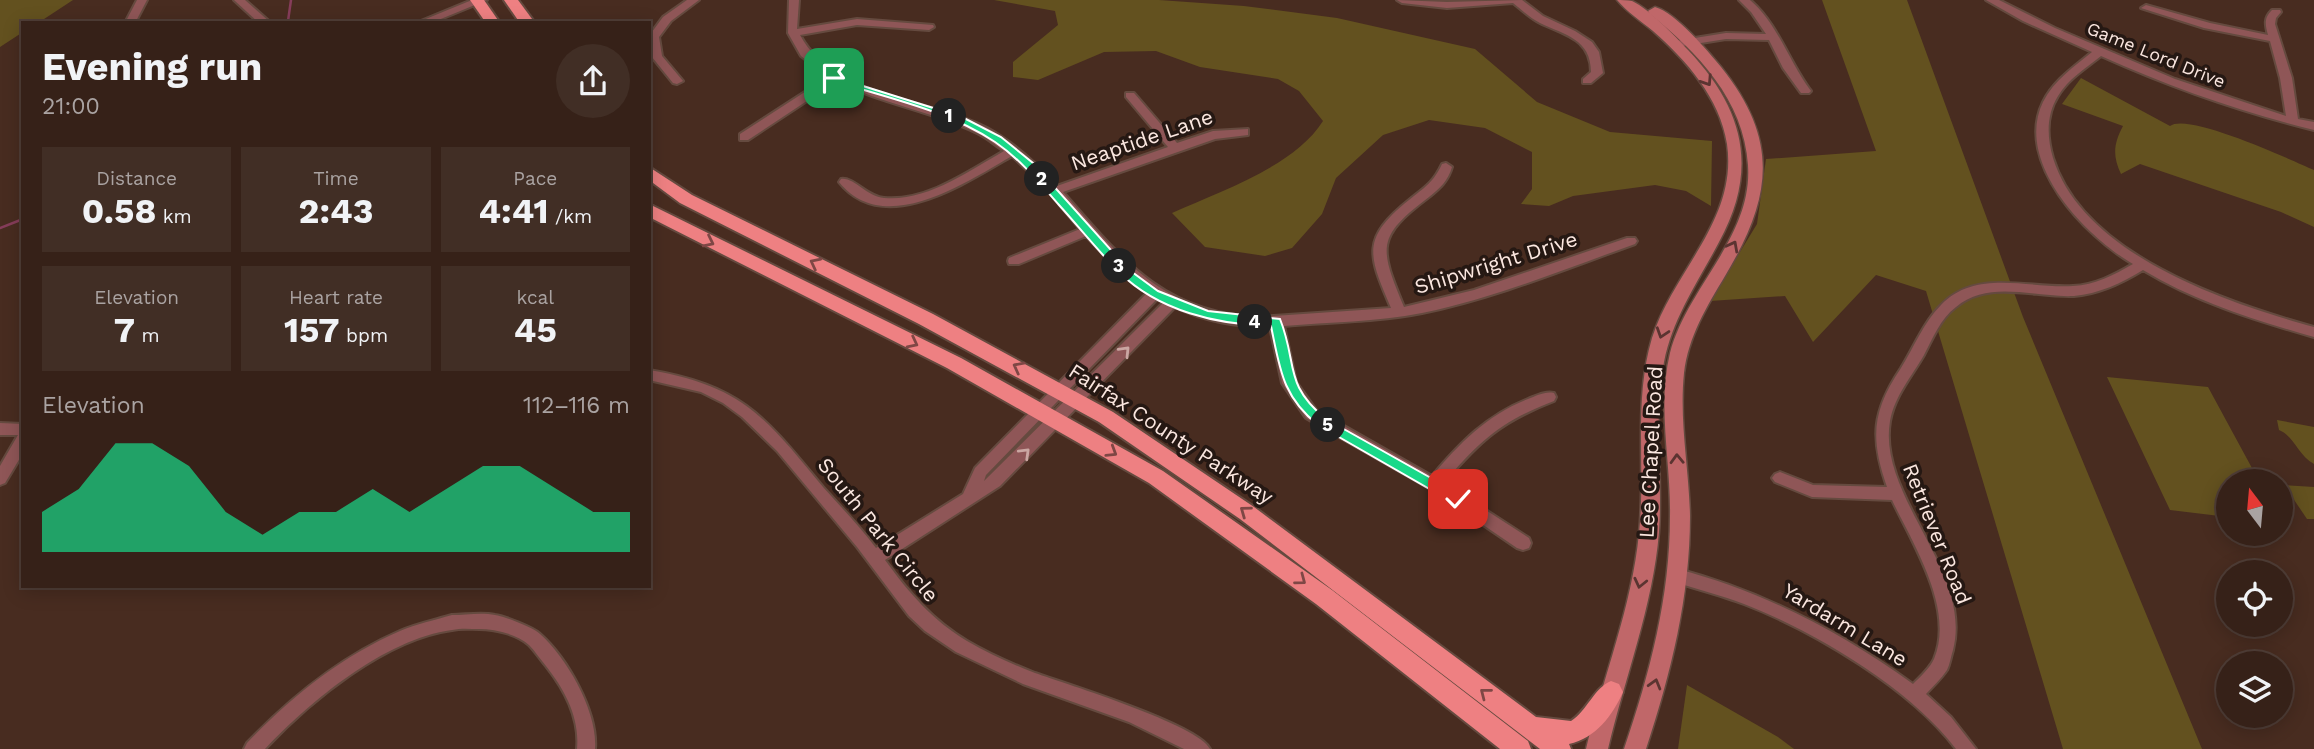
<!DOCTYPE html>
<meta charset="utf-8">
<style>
:root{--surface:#362118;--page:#412e25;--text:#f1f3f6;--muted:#aaa3a2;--line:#503e37;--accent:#19d989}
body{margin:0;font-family:"Work Sans",sans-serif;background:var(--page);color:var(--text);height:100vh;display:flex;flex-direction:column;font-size:26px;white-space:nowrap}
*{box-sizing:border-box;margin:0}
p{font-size:23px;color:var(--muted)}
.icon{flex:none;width:38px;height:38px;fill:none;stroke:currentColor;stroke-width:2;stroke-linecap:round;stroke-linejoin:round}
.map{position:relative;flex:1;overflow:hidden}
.drawer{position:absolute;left:21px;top:21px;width:630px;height:567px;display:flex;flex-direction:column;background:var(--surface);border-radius:0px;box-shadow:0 4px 18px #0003,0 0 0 2px var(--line)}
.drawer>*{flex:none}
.needle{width:46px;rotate:344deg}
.fabs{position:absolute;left:2216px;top:469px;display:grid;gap:14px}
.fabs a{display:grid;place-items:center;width:77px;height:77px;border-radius:50%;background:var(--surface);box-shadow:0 4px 18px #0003,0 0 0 2px var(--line);font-size:35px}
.pin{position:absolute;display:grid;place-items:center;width:60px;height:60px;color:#fff;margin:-30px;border-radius:14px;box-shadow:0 4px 10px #0006}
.km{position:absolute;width:35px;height:35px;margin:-18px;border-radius:50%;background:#222;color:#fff;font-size:19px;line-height:35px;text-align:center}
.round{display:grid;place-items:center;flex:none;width:74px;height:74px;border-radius:37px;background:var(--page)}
.headline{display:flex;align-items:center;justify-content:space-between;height:119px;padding:0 21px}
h1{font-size:38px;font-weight:700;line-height:52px}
.figures{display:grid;grid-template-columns:repeat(3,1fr);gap:10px;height:119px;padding:7px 21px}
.figures div{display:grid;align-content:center;border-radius:0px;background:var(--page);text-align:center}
.figures b{font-size:35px;font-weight:700}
.figures small{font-size:19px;font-weight:400}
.figures p{font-size:19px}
.chart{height:196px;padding:14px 21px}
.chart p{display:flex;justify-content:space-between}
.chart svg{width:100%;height:126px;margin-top:7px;fill:var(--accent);opacity:.7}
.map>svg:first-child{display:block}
</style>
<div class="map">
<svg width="2314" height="749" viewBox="0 0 2314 749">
<rect width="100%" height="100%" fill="#482c20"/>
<g fill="#63511f">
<polygon points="0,0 73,0 38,23 23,23 23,32 0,47"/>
<path d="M 994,0 L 1159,0 L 1244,6 L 1337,18 L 1475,49 L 1537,102 L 1610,132 L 1712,141 L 1711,206 L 1686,191 L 1655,185 L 1573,196 L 1549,206 L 1521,204 L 1532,189 L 1532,152 L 1485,128 L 1429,120 L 1383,135 L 1336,178 L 1322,214 L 1292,248 L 1265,256 L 1205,247 L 1172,213 C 1220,191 1294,167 1323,121 L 1299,91 L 1278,79 L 1200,67 L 1156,51 L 1104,52 L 1038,80 L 1013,77 L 1013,62 L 1058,25 L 1055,11 Z"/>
<polygon points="1822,0 1907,0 2023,317 2202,749 2063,749 1926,291 1876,275 1813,342 1785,296 1710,301 1757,224 1766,159 1876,151"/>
<path d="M 2081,78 L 2170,126 C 2188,112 2291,160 2314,170 L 2314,227 L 2281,212 L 2140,164 L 2121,174 C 2112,155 2114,143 2123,126 L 2062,104 Z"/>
<polygon points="2107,377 2208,387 2259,481 2228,481 2228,517 2170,510"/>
<path d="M 2277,420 L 2314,427 L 2314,464 C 2298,455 2294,436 2279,430 Z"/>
<polygon points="2284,485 2314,487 2314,519 2307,519"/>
<polygon points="1687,685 1778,737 1794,749 1678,749"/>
</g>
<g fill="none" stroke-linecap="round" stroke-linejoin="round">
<g stroke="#863d5a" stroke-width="2.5">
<polyline points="288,21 291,0"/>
<polyline points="0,228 23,219"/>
</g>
<g stroke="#654a3f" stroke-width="4">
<g id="minor">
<polygon points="137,0 147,0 135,23 125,23"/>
<polygon points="234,0 245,0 271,23 259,23"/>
<polygon points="472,0 487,0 431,23 416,23"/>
<polygon points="687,0 699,0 671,21 659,37 662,56 683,81 677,84 673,83 652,57 649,36 663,17"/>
<path d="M 789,0 L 799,0 L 797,29 L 857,19 L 933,25 L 934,27 L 929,30 L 857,25 L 800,35 C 834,99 929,98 987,128 C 1013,142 1037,164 1057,186 L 1168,147 L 1126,97 L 1126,93 L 1134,93 L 1177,143 L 1213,131 L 1248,129 L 1248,135 L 1215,139 L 1063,192 C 1121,258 1164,315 1260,317 L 1391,308 C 1369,256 1360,239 1409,200 C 1425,187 1433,183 1442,164 L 1446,163 L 1452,167 C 1448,181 1440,188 1429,197 C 1376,237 1379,247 1404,307 L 1474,290 L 1627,238 L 1635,238 L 1637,241 L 1635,244 C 1565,269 1495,298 1422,313 C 1377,322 1329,322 1284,326 L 1296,382 L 1316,410 L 1432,476 C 1460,443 1487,415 1528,399 C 1536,396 1545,391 1554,393 L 1556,397 L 1554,401 C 1502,421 1480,440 1444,483 L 1529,538 L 1531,543 L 1529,548 L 1523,550 L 1517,548 L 1429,488 L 1306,418 L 1282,383 L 1270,327 C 1238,327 1204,321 1175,307 L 1000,486 L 885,560 C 909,593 932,620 967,641 C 989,654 1012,664 1035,673 C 1066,684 1199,725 1210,749 L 1184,749 L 1129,722 L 1023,684 L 956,652 L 925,631 L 909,616 L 857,547 L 777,451 L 742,417 L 723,403 L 701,392 L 649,380 L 649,370 C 743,386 765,417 823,487 C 841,507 860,527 876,548 L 963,494 L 975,468 L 1147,293 L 1120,272 L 1086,236 L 1019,264 L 1009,264 L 1008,261 L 1009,258 L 1080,229 L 1043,185 L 1012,156 C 965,183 884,238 839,182 L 841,179 C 854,177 867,197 884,198 C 926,202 969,171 1004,151 C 995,145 986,137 977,133 C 932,111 881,104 837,81 L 748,140 L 740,140 L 740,134 L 828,77 L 801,56 L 788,33 ZM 1157,299 L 1164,302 L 984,481 L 986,475 Z"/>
<path d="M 1397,0 L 1447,2 L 1522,0 L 1543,16 L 1575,31 L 1592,42 L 1599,52 L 1603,73 L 1591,83 L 1583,83 L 1583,79 L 1591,72 C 1591,39 1565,35 1540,23 C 1530,18 1522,10 1513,3 L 1447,8 L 1402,3 Z"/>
<path d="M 1739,0 L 1750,0 C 1778,24 1789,62 1811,91 L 1809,93 L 1801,93 L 1783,68 L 1769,40 L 1726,39 L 1676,47 L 1671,44 L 1676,41 L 1726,33 L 1766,34 L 1751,12 Z"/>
<path d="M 1986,0 L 1999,0 L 2055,28 L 2175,79 L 2286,116 L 2280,78 L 2270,41 L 2204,28 L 2141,8 L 2146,5 L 2210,23 L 2268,35 C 2265,24 2264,18 2272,10 L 2280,10 L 2281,12 L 2276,18 L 2275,24 L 2292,78 L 2298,119 L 2314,122 L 2314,130 C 2241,112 2170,87 2101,56 C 2086,68 2068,79 2058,96 C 2046,115 2047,138 2053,158 C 2083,255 2227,303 2314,327 L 2314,337 C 2255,320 2196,302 2143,270 C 2122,283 2098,294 2074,296 C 2035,298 1989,279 1956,307 C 1940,319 1933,338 1924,355 C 1912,376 1895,395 1890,421 C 1877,497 1973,571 1953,650 C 1951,656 1950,664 1947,670 C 1941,679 1933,686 1926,694 L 1951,717 L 1976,749 L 1956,749 C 1911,689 1814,631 1744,604 C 1721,595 1696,589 1672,581 L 1670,576 L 1672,571 L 1678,569 C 1764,592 1841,632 1913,684 C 1920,677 1930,668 1934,659 C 1955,609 1913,544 1892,500 L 1812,497 L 1775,482 L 1772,478 L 1775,474 L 1780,472 L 1813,485 L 1887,487 C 1870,438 1872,411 1901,368 C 1914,347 1924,322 1941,305 C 1976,268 2030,289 2073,286 C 2095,285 2114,275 2133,264 C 2085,236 2014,162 2043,102 C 2054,80 2074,67 2092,52 L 2023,21 Z"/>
<polygon points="0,423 23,424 23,453 5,483 0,485 0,466 18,435 0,435"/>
<path d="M 452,615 C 465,615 482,612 495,615 C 504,616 534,628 540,634 C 567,658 598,712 595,749 L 577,749 C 580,718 565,690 546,666 C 540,659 535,651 529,645 C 517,634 495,629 479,629 C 470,629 461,628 452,630 C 385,639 310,701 265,749 L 244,749 L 247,743 C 291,697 340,657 400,631 C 416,624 435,620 452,615 Z"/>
</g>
</g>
<g stroke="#654a3f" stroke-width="3">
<g id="secondary">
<path d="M 1617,0 C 1621,0 1628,0 1632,1 C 1649,9 1675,36 1688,50 C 1744,109 1759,169 1719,242 C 1698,282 1673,317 1664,362 C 1653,418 1663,476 1659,532 C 1653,606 1625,677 1608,749 L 1586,749 C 1603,677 1632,607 1639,533 C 1646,468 1633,402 1652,338 C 1673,271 1738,220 1727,144 C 1720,98 1686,60 1653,31 C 1641,21 1627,12 1617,0 Z"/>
<path d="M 1655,7 C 1676,13 1707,50 1721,67 C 1781,142 1771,199 1725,276 C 1707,306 1688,337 1684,373 C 1679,421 1689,468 1690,516 C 1690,597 1671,673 1646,749 L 1624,749 C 1650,673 1670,597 1670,516 C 1671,462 1657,407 1670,353 C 1687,287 1753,237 1748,165 C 1744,100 1697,52 1650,14 L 1648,11 Z"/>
</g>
</g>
<g stroke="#654a3f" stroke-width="4">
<g id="trunk">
<polygon points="470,0 484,0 500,23 486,23"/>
<polygon points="504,0 518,0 535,23 520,23"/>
<path d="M 649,167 L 692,195 L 933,314 L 1113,412 L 1254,507 L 1536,717 L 1571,721 C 1587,711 1594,688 1611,681 L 1619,684 L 1623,692 C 1612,716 1596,738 1569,744 L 1571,749 L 1540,749 L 1240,519 L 1099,422 L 919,324 L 680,203 L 649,180 Z"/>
<polygon points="649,204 961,358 1163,471 1332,590 1528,741 1531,749 1500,749 1316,604 1149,483 947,368 649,217"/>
</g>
</g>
<use href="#minor" fill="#8f5657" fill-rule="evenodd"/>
<use href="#secondary" fill="#c06769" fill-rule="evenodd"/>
<use href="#trunk" fill="#ee8082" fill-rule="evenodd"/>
</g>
<defs><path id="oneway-chevron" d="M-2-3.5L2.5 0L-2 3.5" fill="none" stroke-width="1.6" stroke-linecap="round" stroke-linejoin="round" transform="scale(1.75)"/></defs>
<g stroke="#5b3431">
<use href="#oneway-chevron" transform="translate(1707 81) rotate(57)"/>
<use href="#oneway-chevron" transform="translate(1733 246) rotate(-62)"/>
<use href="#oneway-chevron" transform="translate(1662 333) rotate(108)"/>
<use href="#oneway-chevron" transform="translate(1677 459) rotate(-92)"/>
<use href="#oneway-chevron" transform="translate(1640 583) rotate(103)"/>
<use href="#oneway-chevron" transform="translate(1655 684) rotate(-74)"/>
</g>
<g stroke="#7f4745">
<use href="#oneway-chevron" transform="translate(709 242) rotate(26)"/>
<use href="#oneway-chevron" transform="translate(815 263) rotate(-153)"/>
<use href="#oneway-chevron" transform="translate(913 343) rotate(27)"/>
<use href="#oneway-chevron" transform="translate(1018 367) rotate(-152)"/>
<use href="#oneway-chevron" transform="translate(1112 452) rotate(32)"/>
<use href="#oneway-chevron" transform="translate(1245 511) rotate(-144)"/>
<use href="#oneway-chevron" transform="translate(1301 580) rotate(37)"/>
<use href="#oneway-chevron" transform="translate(1485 693) rotate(-142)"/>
</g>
<g stroke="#caa6a2">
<use href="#oneway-chevron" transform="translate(1125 351) rotate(-46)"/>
<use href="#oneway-chevron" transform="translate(1025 453) rotate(-44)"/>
</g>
<path fill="#19d989" stroke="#fff" stroke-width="2" d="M 831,76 L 962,117 L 1001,137 L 1033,163 L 1128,269 L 1158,291 L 1208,311 L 1280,319 C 1298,364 1283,384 1326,419 L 1463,496 L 1463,503 L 1454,503 L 1318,425 C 1282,396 1280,369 1271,326 C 1218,325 1158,311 1119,272 C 1098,251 1079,227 1059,205 C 1039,182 1020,159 995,142 C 948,110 884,97 831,80 Z"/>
<g text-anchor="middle" stroke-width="7" stroke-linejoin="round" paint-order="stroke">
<g font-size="18" fill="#fbe7e0" stroke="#251813">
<text transform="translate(2156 55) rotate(22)" y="6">Game Lord Drive</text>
</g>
<g font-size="21" fill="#fbe7e0" stroke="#251813">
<text transform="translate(1142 140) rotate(-19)" y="7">Neaptide Lane</text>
<text transform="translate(1496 263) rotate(-17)" y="7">Shipwright Drive</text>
<text transform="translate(1171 434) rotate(33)" y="7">Fairfax County Parkway</text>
<text transform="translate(1651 452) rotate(-87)" y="7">Lee Chapel Road</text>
<text transform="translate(878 530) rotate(51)" y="7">South Park Circle</text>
<text transform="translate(1937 534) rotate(68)" y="7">Retriever Road</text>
<text transform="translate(1845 625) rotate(31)" y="7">Yardarm Lane</text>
</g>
</g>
</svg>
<div class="fabs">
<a><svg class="needle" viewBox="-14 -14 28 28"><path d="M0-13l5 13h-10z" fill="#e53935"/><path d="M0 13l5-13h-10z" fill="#aaa3a2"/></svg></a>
<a><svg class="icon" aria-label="locate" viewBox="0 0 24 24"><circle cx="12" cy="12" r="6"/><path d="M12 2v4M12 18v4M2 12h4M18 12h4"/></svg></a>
<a><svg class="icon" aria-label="layers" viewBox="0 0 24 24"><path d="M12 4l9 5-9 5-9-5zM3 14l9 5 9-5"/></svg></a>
</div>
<div class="pin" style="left:834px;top:78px;background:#1e9e55"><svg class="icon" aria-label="arrive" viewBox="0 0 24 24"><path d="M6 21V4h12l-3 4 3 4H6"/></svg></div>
<div class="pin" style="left:1458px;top:499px;background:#d93025"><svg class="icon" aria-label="check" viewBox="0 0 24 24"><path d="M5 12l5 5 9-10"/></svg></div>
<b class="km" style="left:949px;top:116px">1</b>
<b class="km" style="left:1042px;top:179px">2</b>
<b class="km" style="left:1119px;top:266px">3</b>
<b class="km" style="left:1255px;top:322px">4</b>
<b class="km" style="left:1328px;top:425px">5</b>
<section class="drawer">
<div class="headline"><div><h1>Evening run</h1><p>21:00</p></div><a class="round"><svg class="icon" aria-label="share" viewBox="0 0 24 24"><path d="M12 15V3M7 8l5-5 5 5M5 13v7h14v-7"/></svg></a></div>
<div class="figures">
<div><p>Distance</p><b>0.58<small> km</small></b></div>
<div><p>Time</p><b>2:43</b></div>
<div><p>Pace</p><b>4:41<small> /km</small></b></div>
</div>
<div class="figures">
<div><p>Elevation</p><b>7<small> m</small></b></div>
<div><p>Heart rate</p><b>157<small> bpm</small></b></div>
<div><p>kcal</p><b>45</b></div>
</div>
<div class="chart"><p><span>Elevation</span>112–116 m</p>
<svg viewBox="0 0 160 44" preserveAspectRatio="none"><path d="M0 44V30L10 22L20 6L30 6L40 14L50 30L60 38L70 30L80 30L90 22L100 30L110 22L120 14L130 14L140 22L150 30L160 30V44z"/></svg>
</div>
</section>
</div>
